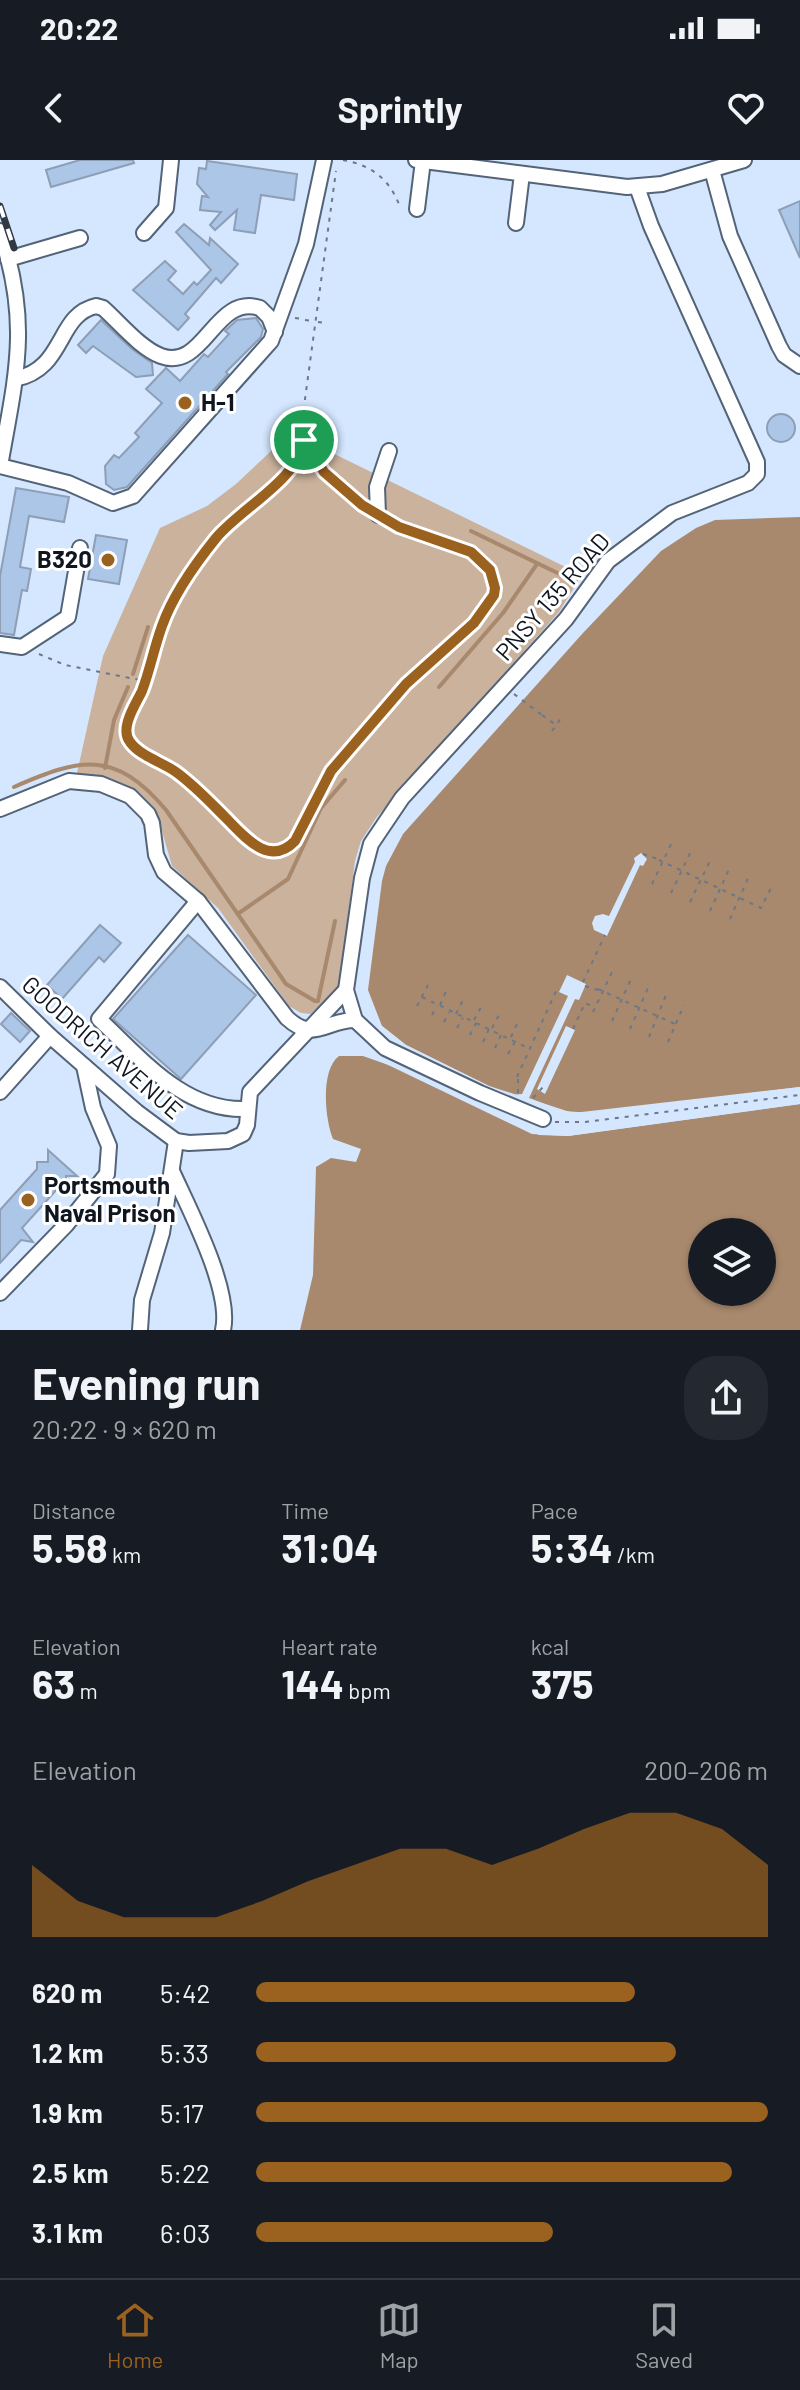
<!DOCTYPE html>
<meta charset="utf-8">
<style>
:root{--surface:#171b24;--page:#242831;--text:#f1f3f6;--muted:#9ea1a6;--line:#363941;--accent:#9b611f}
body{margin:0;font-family:Barlow,sans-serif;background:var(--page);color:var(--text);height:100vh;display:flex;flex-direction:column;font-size:30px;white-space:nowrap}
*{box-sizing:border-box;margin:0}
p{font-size:26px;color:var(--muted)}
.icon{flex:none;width:44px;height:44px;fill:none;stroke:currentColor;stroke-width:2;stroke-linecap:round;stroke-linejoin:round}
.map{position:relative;height:1170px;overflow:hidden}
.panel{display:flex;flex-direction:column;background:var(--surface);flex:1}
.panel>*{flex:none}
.fabs{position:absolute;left:688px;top:1058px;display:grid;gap:16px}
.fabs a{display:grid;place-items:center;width:88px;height:88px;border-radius:50%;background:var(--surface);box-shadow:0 2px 6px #0004;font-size:40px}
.pin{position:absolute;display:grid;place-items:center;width:68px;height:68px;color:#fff;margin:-34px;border:4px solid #fff;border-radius:50%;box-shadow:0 2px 8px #0007}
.round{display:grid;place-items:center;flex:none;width:84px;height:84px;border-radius:32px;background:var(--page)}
.head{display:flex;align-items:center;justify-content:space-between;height:136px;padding:0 32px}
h1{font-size:44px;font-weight:700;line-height:60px}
.figures{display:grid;grid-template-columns:repeat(3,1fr);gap:12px;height:136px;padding:8px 32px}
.figures div{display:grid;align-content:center}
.figures b{font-size:40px;font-weight:700}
.figures small{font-size:22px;font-weight:400}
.figures p{font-size:22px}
.chart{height:224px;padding:16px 32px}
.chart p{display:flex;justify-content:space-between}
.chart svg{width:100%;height:144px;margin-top:8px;fill:var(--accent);opacity:.7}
ul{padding:0 32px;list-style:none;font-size:26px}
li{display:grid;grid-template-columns:128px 96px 1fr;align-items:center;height:60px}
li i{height:20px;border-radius:10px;background:var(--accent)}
.status{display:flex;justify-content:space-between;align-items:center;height:56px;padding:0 40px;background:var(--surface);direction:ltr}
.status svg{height:22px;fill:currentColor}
header{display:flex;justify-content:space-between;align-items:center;height:104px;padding:0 32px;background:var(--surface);font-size:36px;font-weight:700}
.tabs{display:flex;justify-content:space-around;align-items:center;height:112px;border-top:2px solid var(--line);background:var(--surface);font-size:22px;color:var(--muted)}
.tabs a{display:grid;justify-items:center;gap:4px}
.tabs .active{color:var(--accent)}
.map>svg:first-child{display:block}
</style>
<div class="status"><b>20:22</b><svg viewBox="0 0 49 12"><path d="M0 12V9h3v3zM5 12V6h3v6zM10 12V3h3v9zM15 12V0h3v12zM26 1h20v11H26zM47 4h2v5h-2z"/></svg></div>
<header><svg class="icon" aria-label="back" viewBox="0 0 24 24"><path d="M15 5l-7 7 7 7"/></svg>Sprintly<svg class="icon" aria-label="heart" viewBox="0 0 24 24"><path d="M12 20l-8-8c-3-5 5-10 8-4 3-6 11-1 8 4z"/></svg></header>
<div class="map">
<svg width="800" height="1170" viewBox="0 0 800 1170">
<rect width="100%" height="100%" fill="#d4e7ff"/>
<polygon fill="#cab29d" points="285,278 318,286 582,415 559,452 376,658 361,681 355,701 339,825 311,854 301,853 289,846 218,748 172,706 158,657 150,644 121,623 77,613 103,496 160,368 207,346 236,324"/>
<g fill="#a8896d" fill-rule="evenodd">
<polygon points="800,357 800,927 573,953 489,926 406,885 382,866 368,830 382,721 386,706 403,674 583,473 661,391 696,368 715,360"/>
<path d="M 339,896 L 366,896 L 384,903 L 532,974 L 568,976 L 800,944 L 800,1170 L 300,1170 L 313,1115 L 316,1007 L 331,998 L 356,1002 L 361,989 L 333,979 C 325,960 320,910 339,896 ZM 702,1072 L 762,1072 L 762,1132 L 702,1132 Z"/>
</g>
<g fill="#d4e7ff">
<polygon points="641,693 647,699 643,706 640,705 607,776 594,770 592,763 595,756 603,754 609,756 635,702 634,698"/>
<polygon points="567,815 586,824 579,840 575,839 529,938 564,951 591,953 800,927 800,931 572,957 487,929 403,889 380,869 382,866 406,885 489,926 512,935 522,934 568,836 559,832"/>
<polygon points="566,866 575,870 545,934 537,929"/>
<polygon points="363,891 402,906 539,971 567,972 800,940 800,944 568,976 539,975 400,909 360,895"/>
</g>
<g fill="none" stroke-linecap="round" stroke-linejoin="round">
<g stroke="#a8896d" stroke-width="4">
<polyline points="471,371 572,420"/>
<polyline points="133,514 148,467"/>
<polyline points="439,527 503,453 537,404"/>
<polyline points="105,608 114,560 128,527"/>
<path d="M 14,627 C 80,598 115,589 166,650 L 286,824 L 315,841 L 318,841 L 335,761"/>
<polyline points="239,753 288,719 321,648 345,620"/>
</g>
</g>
<g fill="#acc6e8" stroke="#8d9eb5" stroke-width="2">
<polygon points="80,0 133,0 134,3 51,27 46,10"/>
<polygon points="207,1 297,14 294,40 261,35 255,73 234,70 237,50 215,70 210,65 221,52 200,50 202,36 208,37 197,24 199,8 206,9"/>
<polygon points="800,41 800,98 779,50"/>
<polygon points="184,64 209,85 210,78 238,104 221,123 216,118 185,154 189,158 178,170 133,130 165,101 176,111 168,120 183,134 194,122 197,125 211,110 176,72"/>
<polygon points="256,158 263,169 261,177 226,212 228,214 127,327 114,330 106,324 105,306 114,295 119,298 139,277 135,273 162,243 146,229 166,208 180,221 204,194 208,197 229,174 225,171 237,160"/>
<polygon points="101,160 132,189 152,203 153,215 136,217 93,186 86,193 78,185"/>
<circle cx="781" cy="268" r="14"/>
<polygon points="16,328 69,337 64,362 29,356 20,407 31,409 27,431 22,430 14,475 0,473 0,416"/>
<polygon points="96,375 127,380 119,424 88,419"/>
<polygon points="100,765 121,783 104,802 99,797 62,839 47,825"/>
<polygon points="188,775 256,835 181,919 113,859"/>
<polygon points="11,853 30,871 20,882 1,864"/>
<polygon points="48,990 77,1016 66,1016 66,1028 58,1028 22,1068 33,1082 21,1080 0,1103 0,1050 37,1009 37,1002 48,1002"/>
</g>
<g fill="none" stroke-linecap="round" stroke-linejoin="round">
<g stroke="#536378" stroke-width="18">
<g id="minor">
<polyline points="416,0 627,27 662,24 744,0"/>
<polyline points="712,10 730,76 779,186 784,195 800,206"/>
<polyline points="417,49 423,1"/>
<polyline points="516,63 522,14"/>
<path d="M 0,71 C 31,163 16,215 0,306"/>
<polyline points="144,73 166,48 171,0"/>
<polyline points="8,99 80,78"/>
<path d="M 15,219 C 66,209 56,155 96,146 L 103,148 C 120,163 140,188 161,196 C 204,212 215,133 260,148 L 269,157 L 275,172"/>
<polyline points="0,306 68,323 113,343 133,336 271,181 306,84 324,0"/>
<polyline points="378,355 377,327 389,291"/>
<polyline points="0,484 22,487 68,457 80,388"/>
<path d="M 0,649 L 69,621 L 101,624 L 130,636 L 148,654 L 152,663 L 156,695 L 164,712 L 198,741 L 287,858 C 314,883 326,860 355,860"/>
<path d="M 198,741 L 99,859 C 142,899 184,952 247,949"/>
<polyline points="0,827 50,876 137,952 176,981 189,983 228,981 243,974 247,965 250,932 346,830"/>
<polyline points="0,932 50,876"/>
<polyline points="543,959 480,933 385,888 355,860 346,830 362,718 371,684 402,638 566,459 608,401 672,353 748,323 757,314 757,302 651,66 637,27"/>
<path d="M 172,1011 C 189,1049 232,1130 223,1170"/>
<polyline points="0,1133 66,1065 107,1014 109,986 93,948 84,906"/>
<polyline points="140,1170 142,1140 162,1073 176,981"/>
</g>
</g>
<g stroke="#6c7888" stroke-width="2" stroke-dasharray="4 6" stroke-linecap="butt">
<path d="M 343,0 C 371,5 390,19 400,47"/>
<polyline points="295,158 302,159"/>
<polyline points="305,160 313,161"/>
<polyline points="318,162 325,163"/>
<polyline points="304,280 305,239 336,11"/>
<path d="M 305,309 L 324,312 L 362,345 L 399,367 L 471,392 L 490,410 L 495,428 L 494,435 L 474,463 L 406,524 L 331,611 L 295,681 C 285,691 274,694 261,689 C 239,681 199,628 175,611 C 158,599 126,592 126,569 L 146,521 L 163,463 L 192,411 L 216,378 L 260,336 L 288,314 Z"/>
<polyline points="288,313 301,292 304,280 323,310"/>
<polyline points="39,494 65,505 145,521"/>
<polyline points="514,534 542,555"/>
<polyline points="542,555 556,565"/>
<polyline points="552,571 563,555"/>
<polyline points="643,694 658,699"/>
<polyline points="659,700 761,748 772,726"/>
<polyline points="652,724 673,680"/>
<polyline points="671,733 692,689"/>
<polyline points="690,742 711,699"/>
<polyline points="710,751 730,707"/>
<polyline points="730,759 749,716"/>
<polyline points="583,822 605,775"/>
<polyline points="585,826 598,830"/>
<polyline points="598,829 675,864"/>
<polyline points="422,837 530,889"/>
<polyline points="440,845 447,829"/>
<polyline points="417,846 428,825"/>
<polyline points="593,852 613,810"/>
<polyline points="456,854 464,838"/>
<polyline points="432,855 437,846"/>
<polyline points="474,860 481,847"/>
<polyline points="612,861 631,819"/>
<polyline points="444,862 449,852"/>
<polyline points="457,868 463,858"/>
<polyline points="492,868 499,855"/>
<polyline points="573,869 585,843 594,847"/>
<polyline points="630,869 648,828"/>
<polyline points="470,875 476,863"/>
<polyline points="511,877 517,864"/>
<polyline points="649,877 666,835"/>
<polyline points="483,882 489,869"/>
<polyline points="668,882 684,845"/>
<polyline points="495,888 501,875"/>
<polyline points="508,894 515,882"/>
<polyline points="517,917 557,829"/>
<polyline points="518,933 518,916"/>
<polyline points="533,938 543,927"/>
<polyline points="555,962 585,962 800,935"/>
</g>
<use href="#minor" stroke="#fff" stroke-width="14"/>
<g stroke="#313944" stroke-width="7">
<polyline id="rail" points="0,46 14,88"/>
</g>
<use href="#rail" stroke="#fff" stroke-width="4" stroke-dasharray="12" stroke-linecap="butt"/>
</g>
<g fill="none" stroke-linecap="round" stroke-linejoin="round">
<g stroke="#fff" stroke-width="16">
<path id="route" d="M 304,280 L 324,312 L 362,345 L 399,367 L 471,392 L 490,410 L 495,428 L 494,435 L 474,463 L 406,524 L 331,611 L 295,681 C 269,708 244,676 225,657 C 209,641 194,625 176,612 C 162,602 140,596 130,582 C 119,568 136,544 142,531 C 150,510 154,488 162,466 C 173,435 195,404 216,378 C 241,348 299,319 304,280 Z"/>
</g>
<use href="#route" stroke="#9b611f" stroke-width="10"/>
</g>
<g fill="#9b611f" stroke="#fff" stroke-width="3">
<circle cx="185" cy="243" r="8"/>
<circle cx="108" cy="400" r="8"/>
<circle cx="28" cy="1040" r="8"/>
</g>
<g text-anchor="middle" stroke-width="6" stroke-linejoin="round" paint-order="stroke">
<g font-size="24" font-weight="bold" fill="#10161f" stroke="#fff" text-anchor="start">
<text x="201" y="251">H-1</text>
<text x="92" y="408" text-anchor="end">B320</text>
<text x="44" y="1034">Portsmouth<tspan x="44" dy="28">Naval Prison</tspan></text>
</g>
<g font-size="24" fill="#10161f" stroke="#fff">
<text transform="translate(553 437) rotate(-49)" y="8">PNSY 135 ROAD</text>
<text transform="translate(102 888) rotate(41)" y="8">GOODRICH AVENUE</text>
</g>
</g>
</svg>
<div class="fabs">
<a><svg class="icon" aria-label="layers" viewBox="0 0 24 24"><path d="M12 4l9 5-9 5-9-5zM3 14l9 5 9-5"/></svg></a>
</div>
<div class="pin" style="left:304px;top:280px;background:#1e9e55"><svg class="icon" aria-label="arrive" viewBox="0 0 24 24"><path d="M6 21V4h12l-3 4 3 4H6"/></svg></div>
</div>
<section class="panel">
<div class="head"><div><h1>Evening run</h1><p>20:22 · 9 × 620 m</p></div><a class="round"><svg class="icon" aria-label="share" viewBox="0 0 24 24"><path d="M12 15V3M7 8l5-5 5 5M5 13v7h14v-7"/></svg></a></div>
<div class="figures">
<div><p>Distance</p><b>5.58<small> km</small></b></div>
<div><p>Time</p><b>31:04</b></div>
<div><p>Pace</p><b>5:34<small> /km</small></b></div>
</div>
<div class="figures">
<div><p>Elevation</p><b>63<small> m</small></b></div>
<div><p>Heart rate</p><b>144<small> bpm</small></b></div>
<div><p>kcal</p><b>375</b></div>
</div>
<div class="chart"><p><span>Elevation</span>200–206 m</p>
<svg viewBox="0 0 160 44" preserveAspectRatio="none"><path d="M0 44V22L10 33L20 38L30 38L40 38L50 33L60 27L70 22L80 17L90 17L100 22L110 17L120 11L130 6L140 6L150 11L160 22V44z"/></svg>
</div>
<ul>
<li><b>620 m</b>5:42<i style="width:74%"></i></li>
<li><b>1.2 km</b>5:33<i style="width:82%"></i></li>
<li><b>1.9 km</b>5:17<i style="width:100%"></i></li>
<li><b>2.5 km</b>5:22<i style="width:93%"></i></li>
<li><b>3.1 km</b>6:03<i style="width:58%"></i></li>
</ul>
</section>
<nav class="tabs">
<a class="active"><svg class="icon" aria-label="home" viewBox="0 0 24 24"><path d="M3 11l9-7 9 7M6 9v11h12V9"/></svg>Home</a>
<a><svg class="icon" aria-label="map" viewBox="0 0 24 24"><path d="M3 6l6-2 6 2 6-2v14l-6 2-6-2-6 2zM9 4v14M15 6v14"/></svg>Map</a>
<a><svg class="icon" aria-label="saved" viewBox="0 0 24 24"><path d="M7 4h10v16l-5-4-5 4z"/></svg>Saved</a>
</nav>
